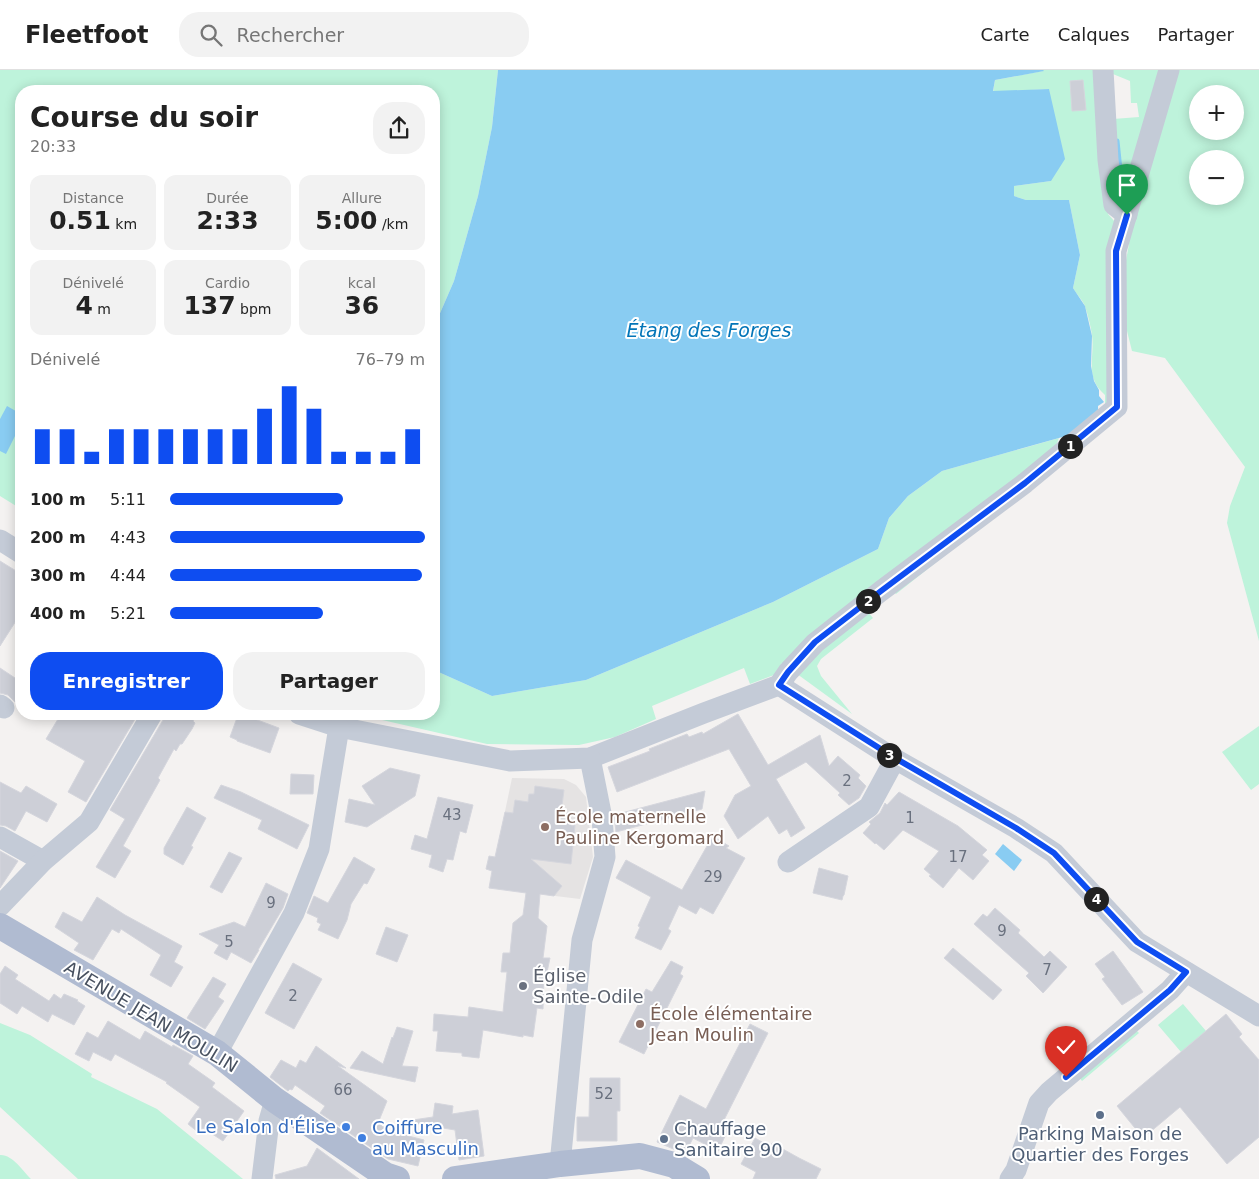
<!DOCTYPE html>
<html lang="fr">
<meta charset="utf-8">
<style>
:root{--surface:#fff;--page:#f2f2f2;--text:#222;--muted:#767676;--line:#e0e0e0;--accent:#0e4df1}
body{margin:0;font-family:"DejaVu Sans",sans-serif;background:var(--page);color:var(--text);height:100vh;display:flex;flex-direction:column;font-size:19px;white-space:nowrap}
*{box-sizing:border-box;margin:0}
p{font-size:16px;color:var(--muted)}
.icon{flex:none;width:28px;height:28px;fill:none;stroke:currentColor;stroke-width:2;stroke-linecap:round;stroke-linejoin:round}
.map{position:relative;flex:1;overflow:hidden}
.sheet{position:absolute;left:15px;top:15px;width:425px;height:635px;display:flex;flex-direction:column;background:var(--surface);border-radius:20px;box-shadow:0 2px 12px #0003}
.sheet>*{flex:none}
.controls{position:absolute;left:1189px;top:15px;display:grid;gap:10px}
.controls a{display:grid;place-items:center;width:55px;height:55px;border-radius:50%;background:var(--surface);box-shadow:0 2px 12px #0003;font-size:25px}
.pin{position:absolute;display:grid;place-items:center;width:42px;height:42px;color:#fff;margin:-51px -21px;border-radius:50% 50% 50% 0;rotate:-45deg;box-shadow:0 0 5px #0007}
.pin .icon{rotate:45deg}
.km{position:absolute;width:25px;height:25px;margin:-12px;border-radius:50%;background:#222;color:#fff;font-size:14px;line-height:25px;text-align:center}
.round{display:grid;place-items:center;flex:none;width:52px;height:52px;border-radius:20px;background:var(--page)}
.summary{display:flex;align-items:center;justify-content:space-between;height:85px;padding:0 15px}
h1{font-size:28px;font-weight:600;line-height:38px}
.metrics{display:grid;grid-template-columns:repeat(3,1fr);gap:8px;height:85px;padding:5px 15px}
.metrics div{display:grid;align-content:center;border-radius:12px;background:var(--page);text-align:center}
.metrics b{font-size:25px;font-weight:600}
.metrics small{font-size:14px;font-weight:400}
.metrics p{font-size:14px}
.chart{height:140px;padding:10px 15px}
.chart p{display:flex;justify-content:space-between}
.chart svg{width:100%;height:90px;margin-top:5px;stroke:var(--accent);stroke-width:6}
.action{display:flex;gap:10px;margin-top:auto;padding:10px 15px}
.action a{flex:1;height:58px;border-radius:20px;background:var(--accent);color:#fff;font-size:20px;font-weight:600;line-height:58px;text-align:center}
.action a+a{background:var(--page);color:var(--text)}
ul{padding:0 15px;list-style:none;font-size:16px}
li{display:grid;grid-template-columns:80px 60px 1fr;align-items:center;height:38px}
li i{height:12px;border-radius:6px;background:var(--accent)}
header{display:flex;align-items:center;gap:30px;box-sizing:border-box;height:70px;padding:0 25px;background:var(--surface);border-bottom:1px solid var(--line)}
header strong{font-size:24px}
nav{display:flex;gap:28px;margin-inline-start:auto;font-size:18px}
.search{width:350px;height:45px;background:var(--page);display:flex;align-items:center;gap:12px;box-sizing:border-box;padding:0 18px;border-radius:20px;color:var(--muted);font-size:19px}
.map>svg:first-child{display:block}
</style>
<header>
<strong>Fleetfoot</strong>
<div class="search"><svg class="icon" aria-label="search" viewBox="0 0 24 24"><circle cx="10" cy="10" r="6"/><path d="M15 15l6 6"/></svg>Rechercher</div>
<nav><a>Carte</a><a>Calques</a><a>Partager</a></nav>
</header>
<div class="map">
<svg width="1259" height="1109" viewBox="0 0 1259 1109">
<rect width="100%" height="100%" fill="#f4f2f1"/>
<polygon fill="#e5e3e3" points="512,708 564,709 576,715 586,727 593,787 580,829 489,818"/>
<g fill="#bef3db" fill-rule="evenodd">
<polygon points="0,0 498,0 492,57 478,126 454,211 434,257 434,21 21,21 21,439 0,426"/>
<path d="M 1043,0 L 1096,0 L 1108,144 L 1115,152 L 1112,321 L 1105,338 L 1105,325 C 1084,307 1095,288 1092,265 C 1091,257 1087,241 1084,234 C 1081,229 1076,223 1073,218 L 1080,185 L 1069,130 L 1026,130 L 1014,126 L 1014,116 L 1051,111 L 1049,19 L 993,22 L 995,10 L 1043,1 Z"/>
<path d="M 1108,0 L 1259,0 L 1259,571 L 1227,453 L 1230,436 L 1245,397 L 1165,288 L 1132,281 L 1124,249 L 1125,196 L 1129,174 L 1118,107 L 1113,49 L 1139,47 L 1137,33 L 1131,33 L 1130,11 L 1108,2 ZM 1198,24 L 1235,24 L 1235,61 L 1198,61 ZM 1198,89 L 1235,89 L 1235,126 L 1198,126 Z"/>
<polygon points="1059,368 1044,407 896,524 893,521 867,541 873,548 821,589 817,596 821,606 852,644 782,593 774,605 750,614 744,598 652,636 656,649 615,667 579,675 487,674 356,644 434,644 434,600 492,626 586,610 773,532 878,479 889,448 908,426 942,401"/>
<polygon points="1259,656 1259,714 1251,720 1222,682"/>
<polygon points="1183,934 1206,961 1181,982 1158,955"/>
<polygon points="0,953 30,965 92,1004 91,1007 157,1039 243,1109 78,1109 0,1037"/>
<polygon points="1135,959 1139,963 1082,1011 1079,1007"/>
<path d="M 0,1085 C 12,1084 23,1101 31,1109 L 0,1109 Z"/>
</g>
<g fill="#89ccf2">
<polygon points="498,0 1043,0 1044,1 995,10 993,21 1049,19 1065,89 1051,111 1014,116 1014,126 1026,130 1069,130 1080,185 1073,218 1085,236 1092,266 1091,296 1094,311 1099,320 1099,326 1104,332 1098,336 1098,342 1066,366 942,401 908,426 889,448 878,479 773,532 586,610 492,626 434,600 434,257 454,211 478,126 492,57"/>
<polygon points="7,336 21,344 21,354 6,384 0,381 0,349"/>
<polygon points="1003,774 1022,790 1014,801 995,784"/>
</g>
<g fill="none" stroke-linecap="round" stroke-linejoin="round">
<polyline stroke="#89ccf2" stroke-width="5" points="1117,71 1120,100"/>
</g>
<g fill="#cdcfd7" stroke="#d5d6dd">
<polygon points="1083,10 1086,40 1072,41 1070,11"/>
<polygon points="0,491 21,504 21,543 0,576"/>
<polygon points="0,598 21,612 21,622 15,632 8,625 0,623"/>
<polygon points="61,644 138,644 86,732 68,722 85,691 46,669"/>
<polygon points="164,644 197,644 193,651 195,653 192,659 182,674 180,674 176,681 174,679 158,708 160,710 123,776 131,781 115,808 96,797 125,749 110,740 163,650"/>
<polygon points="738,644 768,695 820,665 829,696 838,686 860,705 858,708 866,716 859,728 849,735 838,725 840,723 806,692 776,709 805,758 791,767 787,759 779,764 768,746 738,769 724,746 735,725 751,716 729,679 617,722 608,697 650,681 649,679 687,664 689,667 702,662 703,664"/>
<polygon points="238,645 244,645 279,658 270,683 237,671 237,670 230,667"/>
<polygon points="390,698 420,705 415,726 367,757 345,752 349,729 375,735 362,716"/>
<polygon points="291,704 314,705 313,724 290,724"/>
<polygon points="0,712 21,723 26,716 57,734 47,752 26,741 15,761 6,756 0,755"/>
<polygon points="221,715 241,722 309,755 297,779 258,759 262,750 214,728"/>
<polygon points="535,716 564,720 561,743 567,742 572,756 575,755 571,794 531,789 562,816 554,826 540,824 538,848 547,856 543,888 550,888 546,907 544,907 543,939 537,938 533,967 523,965 523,967 483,960 479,988 462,986 462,983 436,981 438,961 433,961 434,944 468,947 469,937 503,942 507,902 501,902 503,883 510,883 513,853 523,845 526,823 489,818 492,801 486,799 489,786 495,787 505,742 513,743 515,730 528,732 529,724 534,724"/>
<polygon points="705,721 702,739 616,762 614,745"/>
<polygon points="899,722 958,756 987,780 982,785 989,791 973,810 959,798 943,818 929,806 931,805 924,799 939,781 903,760 884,780 876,773 875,774 863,763 871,754 869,752 880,743 885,733 887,735"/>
<polygon points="438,727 473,735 466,763 460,761 453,790 447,789 443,802 429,797 432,785 411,779 415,765 427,769"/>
<polygon points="187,737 206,748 191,776 193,777 183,795 164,784 164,778"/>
<polygon points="714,767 729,776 726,778 745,788 713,844 700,837 696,844 679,835 668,859 671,861 661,880 635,868 640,857 638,856 651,827 616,808 626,790 682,820 711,769 713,770"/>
<polygon points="0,781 18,791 0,818"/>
<polygon points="229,782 242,788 222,823 210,817"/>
<polygon points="354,787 375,799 367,814 364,813 351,834 347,850 338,869 318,860 321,854 317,852 318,848 307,843 314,826 328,833"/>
<polygon points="819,798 848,806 844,825 843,826 842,830 813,823"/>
<polygon points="266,813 288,824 283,838 258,880 259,880 251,893 231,882 227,890 214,883 219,875 199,864 234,852 245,857"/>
<polygon points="97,827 125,845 182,876 174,892 183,897 171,917 150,905 161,885 121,859 119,863 112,859 93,890 74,880 79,873 55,857 63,842 82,852"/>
<polygon points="995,838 1020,860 1018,863 1044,887 1050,881 1067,897 1043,923 1026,906 1029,903 974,854 983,844 987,847"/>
<polygon points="386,857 408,865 397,892 376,884"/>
<polygon points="953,878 1002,920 993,930 944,888"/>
<polygon points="1113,881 1143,922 1122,935 1102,909 1105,907 1095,894"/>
<polygon points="671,891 683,897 680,904 683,906 644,984 619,972 646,919 652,922"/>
<polygon points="293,893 322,909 294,959 265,943"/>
<polygon points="5,896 18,905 15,909 49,931 54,924 61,929 64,924 78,930 77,931 85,936 74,955 52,944 48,952 22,936 17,944 0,933 0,904"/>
<polygon points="213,907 226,914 218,927 224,931 205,959 187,948"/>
<polygon points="1226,944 1242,964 1239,967 1259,990 1259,1067 1227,1094 1180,1037 1143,1068 1117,1036"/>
<polygon points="108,951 140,970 145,961 172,977 173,975 193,986 188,994 215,1013 212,1017 244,1041 223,1071 203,1058 199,1063 188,1054 200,1037 166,1013 167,1012 115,984 111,991 93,982 89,991 75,984 87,962 98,968"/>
<polygon points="750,954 768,963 722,1054 729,1058 718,1081 693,1068 685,1084 657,1072 680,1025 706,1039"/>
<polygon points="397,957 413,961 402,996 418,997 415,1012 350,998 362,981 383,994 392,967 393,968"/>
<polygon points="316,976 346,998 338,996 387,1031 378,1053 389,1061 424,1070 418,1096 388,1089 320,1043 325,1036 295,1015 292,1020 290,1019 288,1021 270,1007 281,990 296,998 300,990 306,993"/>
<polygon points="590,1008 620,1008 620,1041 617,1041 617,1071 577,1071 577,1047 589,1047"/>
<polygon points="435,1033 453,1036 452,1044 478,1040 484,1086 459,1090 455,1060 413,1053 413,1050 433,1047"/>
<polygon points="755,1068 771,1077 772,1073 799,1088 821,1099 816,1109 753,1109 756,1102 741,1094"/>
<polygon points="317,1078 359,1109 276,1109 275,1105 307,1096"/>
</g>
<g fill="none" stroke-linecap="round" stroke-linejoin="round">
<g stroke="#c4cbd7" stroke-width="21">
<polyline points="1103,0 1108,90 1114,135 1127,145"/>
<polyline points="0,470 21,483"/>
<polyline points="779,615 895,689 1016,758 1054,783 1137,872 1259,946"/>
<polyline points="0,635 4,638"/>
<polyline points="299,644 339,657 510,691 590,688 704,643 779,615 788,602 815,573 881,521 1025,413 1117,337 1116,181 1169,0"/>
<polyline points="0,767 43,791"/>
<polyline points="788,792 869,737 895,689"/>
<polyline points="0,836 43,791 89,752 152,644"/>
<polyline points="217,983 294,843 319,779 339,657"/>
<polyline points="560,1094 582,870 605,787 602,748 590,688"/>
<polyline points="262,1109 269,1051 275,1030"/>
<polyline points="1010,1109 1016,1100 1039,1033 1049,1022 1170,920 1186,902"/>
</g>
<g stroke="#b0bbd1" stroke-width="26">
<polyline points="0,856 217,983 275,1030 385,1105 397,1109"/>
<polyline points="455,1109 560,1094 640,1086 674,1095 697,1109"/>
</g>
</g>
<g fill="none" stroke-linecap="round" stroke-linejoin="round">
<g stroke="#fff" stroke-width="10">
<polyline id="route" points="1066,1007 1170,920 1186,902 1137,872 1054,783 1016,758 895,688 779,615 788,602 815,572 881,521 1025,413 1117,337 1116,181 1127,145"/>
</g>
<use href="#route" stroke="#0e4df1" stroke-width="6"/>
</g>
<g fill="#8d6e63" stroke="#fff" stroke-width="2">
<circle cx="545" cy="757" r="5"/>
<circle cx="640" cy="954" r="5"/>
</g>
<circle fill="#6b7280" stroke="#fff" stroke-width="2" cx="523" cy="916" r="5"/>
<g fill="#5c6f8a" stroke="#fff" stroke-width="2">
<circle cx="1100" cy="1045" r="5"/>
<circle cx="664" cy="1069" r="5"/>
</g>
<g fill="#3f7fe0" stroke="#fff" stroke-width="2">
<circle cx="346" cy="1057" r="5"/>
<circle cx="362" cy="1068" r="5"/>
</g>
<g text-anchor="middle" stroke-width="4" stroke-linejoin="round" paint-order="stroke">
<g font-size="15" fill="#69707e">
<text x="847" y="716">2</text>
<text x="452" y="750">43</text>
<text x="910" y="753">1</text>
<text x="958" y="792">17</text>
<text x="713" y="812">29</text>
<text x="271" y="838">9</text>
<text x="1002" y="866">9</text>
<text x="229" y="877">5</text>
<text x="1047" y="905">7</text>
<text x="293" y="931">2</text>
<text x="343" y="1025">66</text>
<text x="604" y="1029">52</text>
</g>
<g font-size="18" fill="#785e54" stroke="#fff" text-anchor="start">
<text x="555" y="753">École maternelle<tspan x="555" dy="21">Pauline Kergomard</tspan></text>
<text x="650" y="950">École élémentaire<tspan x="650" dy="21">Jean Moulin</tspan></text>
</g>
<g font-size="18" fill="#5b616d" stroke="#fff" text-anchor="start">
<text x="533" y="912">Église<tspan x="533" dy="21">Sainte-Odile</tspan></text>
</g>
<g font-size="18" fill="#485160" stroke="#fff">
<text transform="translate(151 947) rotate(31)" y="6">AVENUE JEAN MOULIN</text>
</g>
<g font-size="18" fill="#366cbe" stroke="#fff" text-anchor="end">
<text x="336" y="1063">Le Salon d'Élise</text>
<text x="372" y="1064" text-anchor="start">Coiffure<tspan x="372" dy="21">au Masculin</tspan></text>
</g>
<g font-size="18" fill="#4e5e75" stroke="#fff" text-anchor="start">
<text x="674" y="1065">Chauffage<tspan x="674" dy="21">Sanitaire 90</tspan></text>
<text x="1100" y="1070" text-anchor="middle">Parking Maison de<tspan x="1100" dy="21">Quartier des Forges</tspan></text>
</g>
<g font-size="19" font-style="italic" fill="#0375b8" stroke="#fff">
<text x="709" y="267">Étang des Forges</text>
</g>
</g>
</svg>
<div class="controls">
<a>+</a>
<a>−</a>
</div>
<div class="pin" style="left:1127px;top:145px;background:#1e9e55"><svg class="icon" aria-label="arrive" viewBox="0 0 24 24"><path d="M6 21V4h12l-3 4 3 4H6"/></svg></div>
<div class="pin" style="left:1066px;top:1007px;background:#d93025"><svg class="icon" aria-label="check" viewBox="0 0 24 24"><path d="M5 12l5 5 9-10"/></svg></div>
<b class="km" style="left:1070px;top:376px">1</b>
<b class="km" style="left:868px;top:531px">2</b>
<b class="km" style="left:889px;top:685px">3</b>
<b class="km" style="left:1096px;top:829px">4</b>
<section class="sheet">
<div class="summary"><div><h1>Course du soir</h1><p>20:33</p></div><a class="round"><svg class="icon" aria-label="share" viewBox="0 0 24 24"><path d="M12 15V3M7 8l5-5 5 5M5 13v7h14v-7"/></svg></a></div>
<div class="metrics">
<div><p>Distance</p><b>0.51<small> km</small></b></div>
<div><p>Durée</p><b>2:33</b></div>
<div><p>Allure</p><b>5:00<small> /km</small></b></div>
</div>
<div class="metrics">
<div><p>Dénivelé</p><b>4<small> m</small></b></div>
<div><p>Cardio</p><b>137<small> bpm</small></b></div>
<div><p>kcal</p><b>36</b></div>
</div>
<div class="chart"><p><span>Dénivelé</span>76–79 m</p>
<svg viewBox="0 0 160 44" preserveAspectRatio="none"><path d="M5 44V27M15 44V27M25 44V38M35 44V27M45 44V27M55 44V27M65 44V27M75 44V27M85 44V27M95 44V17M105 44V6M115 44V17M125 44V38M135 44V38M145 44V38M155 44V27"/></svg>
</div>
<ul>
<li><b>100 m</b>5:11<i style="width:68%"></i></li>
<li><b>200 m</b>4:43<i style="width:100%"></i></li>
<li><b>300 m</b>4:44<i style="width:99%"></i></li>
<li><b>400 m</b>5:21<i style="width:60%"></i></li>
</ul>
<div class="action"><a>Enregistrer</a><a>Partager</a></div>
</section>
</div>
